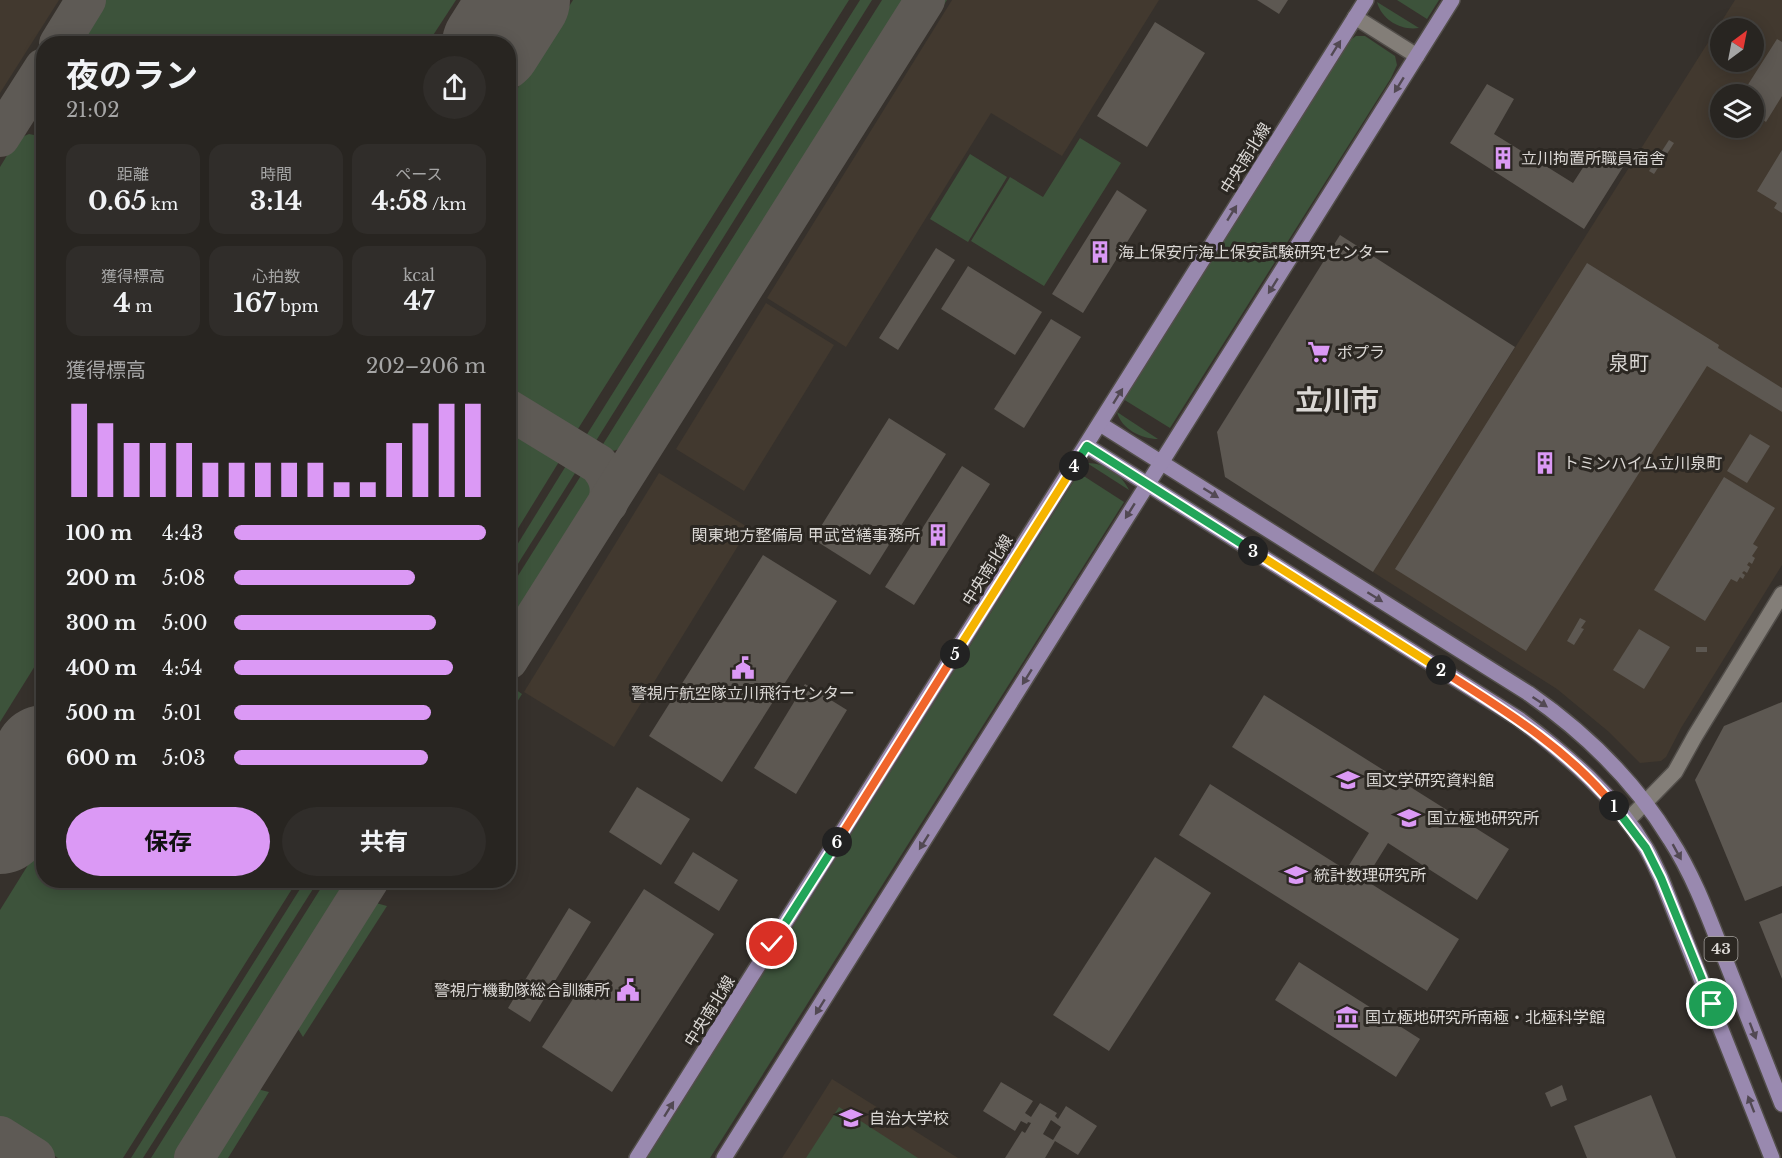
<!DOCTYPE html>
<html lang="ja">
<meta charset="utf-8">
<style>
:root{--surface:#282521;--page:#302d2a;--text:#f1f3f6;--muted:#a5a5a5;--line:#44423f;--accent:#db99f5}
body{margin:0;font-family:"Libre Baskerville","Noto Sans JP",serif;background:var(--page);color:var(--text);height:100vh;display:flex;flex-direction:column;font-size:22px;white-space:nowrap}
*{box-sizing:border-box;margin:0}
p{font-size:20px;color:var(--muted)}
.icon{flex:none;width:33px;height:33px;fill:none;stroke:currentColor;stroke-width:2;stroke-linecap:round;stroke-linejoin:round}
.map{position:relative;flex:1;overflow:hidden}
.details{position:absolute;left:36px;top:36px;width:480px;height:852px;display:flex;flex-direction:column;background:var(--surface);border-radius:24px;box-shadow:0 3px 15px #0003,0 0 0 2px var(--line)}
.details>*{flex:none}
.needle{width:39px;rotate:32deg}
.controls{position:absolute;left:1710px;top:18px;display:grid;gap:12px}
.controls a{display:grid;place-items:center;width:54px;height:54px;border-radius:50%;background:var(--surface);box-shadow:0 3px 15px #0003,0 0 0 2px var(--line);font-size:30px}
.pin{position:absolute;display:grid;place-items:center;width:51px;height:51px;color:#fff;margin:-26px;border:3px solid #fff;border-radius:50%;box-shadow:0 2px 6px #0007}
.km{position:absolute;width:30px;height:30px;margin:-15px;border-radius:50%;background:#222;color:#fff;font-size:16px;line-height:30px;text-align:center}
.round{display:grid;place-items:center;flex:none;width:63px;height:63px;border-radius:32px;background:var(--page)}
.head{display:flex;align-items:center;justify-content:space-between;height:102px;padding:0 30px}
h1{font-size:33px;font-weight:700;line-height:45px}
.figures{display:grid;grid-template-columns:repeat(3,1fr);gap:9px;height:102px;padding:6px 30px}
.figures div{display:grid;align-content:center;border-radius:15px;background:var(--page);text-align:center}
.figures b{font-size:26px;font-weight:700}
.figures small{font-size:16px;font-weight:400}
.figures p{font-size:16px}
.chart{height:168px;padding:12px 30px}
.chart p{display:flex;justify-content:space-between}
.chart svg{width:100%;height:108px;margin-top:6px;stroke:var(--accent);stroke-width:6}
.button{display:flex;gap:12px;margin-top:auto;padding:12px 30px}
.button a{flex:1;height:69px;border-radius:36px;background:var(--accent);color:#111;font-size:24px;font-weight:700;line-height:69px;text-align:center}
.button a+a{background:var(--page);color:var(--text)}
ul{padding:0 30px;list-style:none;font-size:20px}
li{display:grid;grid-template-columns:96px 72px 1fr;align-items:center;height:45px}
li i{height:15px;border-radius:8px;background:var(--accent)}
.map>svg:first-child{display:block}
</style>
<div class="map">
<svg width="1782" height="1158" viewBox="0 0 1782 1158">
<rect width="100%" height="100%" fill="#36312c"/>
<g fill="#42392f" fill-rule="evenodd">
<polygon points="0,0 59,0 0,93"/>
<polygon points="952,0 1159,0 1062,156 991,113 846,347 767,298"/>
<path d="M 1735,0 L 1782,0 L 1782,565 L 1681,728 L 1666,757 L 1661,761 L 1640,763 L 1609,732 L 1557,689 L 1373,572 ZM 1720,28 L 1754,28 L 1754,62 L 1720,62 ZM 1720,94 L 1754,94 L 1754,128 L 1720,128 Z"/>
<polygon points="766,303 834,345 744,491 676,449"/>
<polygon points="659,473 749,528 614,747 524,692"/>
<polygon points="832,1079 958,1158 782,1158"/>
</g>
<g fill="#3d533b">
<polygon points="105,0 456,0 428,43 77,43"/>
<polygon points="573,0 849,0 576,432 508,390 509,102"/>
<polygon points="860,0 872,0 594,444 584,439"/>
<path d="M 882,0 L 907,0 L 628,442 C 618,451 613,453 600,449 Z"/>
<polygon points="931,0 947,0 913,51 902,44"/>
<polygon points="1397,0 1439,0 1427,19"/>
<path d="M 1377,2 L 1419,28 C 1401,31 1382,20 1377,2 Z"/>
<polygon points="1356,36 1365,36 1395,56 1397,65 1391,78 1170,428 1123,399 1349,41"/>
<polygon points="894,57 907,65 874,117 862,110"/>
<polygon points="856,121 866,128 832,179 822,173"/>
<polygon points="29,134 44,137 43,653 0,722 0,167 17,139"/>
<polygon points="1080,138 1121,163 1044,286 971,241 1010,177 1043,197"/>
<polygon points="970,154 1007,177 968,242 930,219"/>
<polygon points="816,184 827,191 793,243 782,236"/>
<polygon points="775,250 785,257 758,299 748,293"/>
<path d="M 1117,412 L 1158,439 C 1142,439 1121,429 1117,412 Z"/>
<polygon points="509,417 565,452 509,543"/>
<polygon points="572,456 582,462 509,578 509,558"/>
<path d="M 1087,463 C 1105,463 1121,474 1129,490 Z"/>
<path d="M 587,466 C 598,474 601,481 596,494 L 509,633 L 509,590 Z"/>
<polygon points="1079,473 1124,502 710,1158 647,1158"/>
<polygon points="509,685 522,694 509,715"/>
<polygon points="43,841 44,880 297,881 123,1158 58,1158 0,1122 0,910"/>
<polygon points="326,880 353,881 179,1156 178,1158 151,1158"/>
<polygon points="305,881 318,881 143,1158 131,1158"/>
<polygon points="376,903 387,906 303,1037 298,1029 296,1012 363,906"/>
<polygon points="261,1090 269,1092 228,1158 203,1158 242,1096 251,1091"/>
<polygon points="839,1107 918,1158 806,1158"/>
<polygon points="0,1144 22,1158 0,1158"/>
</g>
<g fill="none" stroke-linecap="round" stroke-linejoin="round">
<g stroke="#5e5a55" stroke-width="40">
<polyline points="59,44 86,0"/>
<polyline points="0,137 44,68"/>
<path d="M 508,409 L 598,464 C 609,476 612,487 608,503"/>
<polyline points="508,660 925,0"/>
<polyline points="0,1136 35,1158"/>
<polyline points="194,1158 369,880"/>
</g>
<g stroke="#5e5a55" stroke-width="100">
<polyline points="492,44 520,0"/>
<polyline points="0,824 44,755"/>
</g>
</g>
<g fill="#5d5852" fill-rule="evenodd">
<polygon points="1257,0 1288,0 1279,14"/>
<polygon points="1155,22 1205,53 1147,147 1097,116"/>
<polygon points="1777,39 1782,42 1782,96 1766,122 1754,114 1754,94 1742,94"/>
<polygon points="1487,84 1514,99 1494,134 1573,183 1595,149 1623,167 1584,229 1450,143"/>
<polygon points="1669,140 1674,143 1654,174 1649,171"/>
<polygon points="1782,150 1782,213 1774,208 1777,203 1757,191"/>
<polygon points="1117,190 1147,210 1083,313 1052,294"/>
<polygon points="1340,235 1515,347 1373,572 1225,477 1217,432"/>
<polygon points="936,248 955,260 898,350 879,338"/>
<polygon points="1587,263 1719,345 1718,348 1782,388 1782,412 1707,366 1526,651 1395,569"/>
<polygon points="968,266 1042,312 1015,355 941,309"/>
<polygon points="1051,319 1081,337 1024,428 994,409"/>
<polygon points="889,418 946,454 870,575 813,539"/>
<polygon points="1750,434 1770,446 1747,483 1727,471"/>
<polygon points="962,466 990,484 914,605 885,587"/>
<polygon points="1724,477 1775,508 1753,544 1758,547 1752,556 1755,558 1752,564 1749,562 1747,565 1750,567 1747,573 1744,571 1742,573 1745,575 1743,579 1740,577 1737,582 1731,579 1705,621 1654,590"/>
<polygon points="763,555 837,601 722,782 649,736"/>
<polygon points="1580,618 1586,621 1581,628 1584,629 1574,645 1567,641"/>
<polygon points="1639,629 1670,647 1644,689 1613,670"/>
<rect x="1696" y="647" width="11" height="5"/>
<polygon points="805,684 847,710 796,794 754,768"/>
<polygon points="1264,695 1509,849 1477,900 1388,843 1365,880 1459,939 1427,991 1179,835 1210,784 1346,870 1369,833 1232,747"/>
<polygon points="1782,702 1782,886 1745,901 1695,780 1724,726"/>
<polygon points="637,787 690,819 661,865 609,832"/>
<polygon points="693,852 738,880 719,911 674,883"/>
<polygon points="1155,857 1211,893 1109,1051 1053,1015"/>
<polygon points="644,889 714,934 612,1092 542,1047"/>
<polygon points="569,908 591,922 530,1022 508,1008"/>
<polygon points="1782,913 1782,979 1759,922"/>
<polygon points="1299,962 1420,1039 1396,1077 1275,1000"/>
<path d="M 1001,1082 L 1033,1101 L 1025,1113 L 1031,1117 L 1040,1103 L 1057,1113 L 1055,1116 L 1058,1119 L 1066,1106 L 1097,1126 L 1078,1155 L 1055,1141 L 1045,1158 L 1005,1158 L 1022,1131 L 1025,1133 L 1031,1123 L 1028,1122 L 1027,1124 L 1021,1121 L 1015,1131 L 983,1111 ZM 1051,1120 L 1061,1127 L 1053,1140 L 1043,1134 Z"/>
<polygon points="1562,1085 1567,1100 1551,1107 1545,1093"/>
<polygon points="1651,1095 1676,1158 1587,1158 1574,1126"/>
</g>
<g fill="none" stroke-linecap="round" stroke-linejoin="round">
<g stroke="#524e4a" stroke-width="18">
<g id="minor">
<polyline points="1355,17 1417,56"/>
<polyline points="1627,821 1675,772 1695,736 1782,594"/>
</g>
</g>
<g stroke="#524e4a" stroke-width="18">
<g id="major">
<path d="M 1100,424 L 1528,693 C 1584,732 1634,780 1670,839 C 1694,876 1709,918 1725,959 C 1744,1007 1763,1055 1782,1104"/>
<path d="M 1087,446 L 1519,719 C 1567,755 1615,796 1646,848 C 1652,858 1656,868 1661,878 L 1772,1158"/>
<polyline points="637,1158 1366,0"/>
<polyline points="724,1158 1452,0"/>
</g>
</g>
<use href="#minor" stroke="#837e78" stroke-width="15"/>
<use href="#major" stroke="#9989af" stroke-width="15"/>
</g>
<defs><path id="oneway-solid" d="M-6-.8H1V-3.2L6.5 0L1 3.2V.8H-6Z" transform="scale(1.5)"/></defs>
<g fill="#524953">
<use href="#oneway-solid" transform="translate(1336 48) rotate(-58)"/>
<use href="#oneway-solid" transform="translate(1399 85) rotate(122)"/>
<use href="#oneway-solid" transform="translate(1232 213) rotate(-58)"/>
<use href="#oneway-solid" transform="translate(1273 286) rotate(122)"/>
<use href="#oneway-solid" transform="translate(1118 396) rotate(-58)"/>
<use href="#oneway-solid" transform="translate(1211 493) rotate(32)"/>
<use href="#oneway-solid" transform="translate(1130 511) rotate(122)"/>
<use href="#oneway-solid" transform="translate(1375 597) rotate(32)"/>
<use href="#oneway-solid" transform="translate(1027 677) rotate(122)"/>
<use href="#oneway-solid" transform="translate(1540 702) rotate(34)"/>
<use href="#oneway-solid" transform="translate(924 842) rotate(122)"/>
<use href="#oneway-solid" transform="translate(1677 852) rotate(61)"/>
<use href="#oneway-solid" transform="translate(820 1007) rotate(122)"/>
<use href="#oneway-solid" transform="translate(1753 1031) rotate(69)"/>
<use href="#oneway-solid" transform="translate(1751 1104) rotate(-111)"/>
<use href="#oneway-solid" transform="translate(669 1109) rotate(-58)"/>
</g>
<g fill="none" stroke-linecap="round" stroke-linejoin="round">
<g stroke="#fff" stroke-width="12">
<polyline id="split-1" points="1614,806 1646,848 1661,878 1712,1004"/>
</g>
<g stroke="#fff" stroke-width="12">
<path id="split-2" d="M 1441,670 C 1504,710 1567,748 1614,806"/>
</g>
<g stroke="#fff" stroke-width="12">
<polyline id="split-3" points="1253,551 1441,670"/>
</g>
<g stroke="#fff" stroke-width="12">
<polyline id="split-4" points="1074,466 1087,446 1253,551"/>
</g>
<g stroke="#fff" stroke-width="12">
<polyline id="split-5" points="955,654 1074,466"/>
</g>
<g stroke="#fff" stroke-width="12">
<polyline id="split-6" points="837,842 955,654"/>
</g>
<g stroke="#fff" stroke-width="12">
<polyline id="split-7" points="772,944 837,842"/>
</g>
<use href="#split-1" stroke="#22a559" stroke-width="8"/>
<use href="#split-2" stroke="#f0652b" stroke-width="8"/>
<use href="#split-3" stroke="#f5b400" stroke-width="8"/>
<use href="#split-4" stroke="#22a559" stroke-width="8"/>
<use href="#split-5" stroke="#f5b400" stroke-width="8"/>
<use href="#split-6" stroke="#f0652b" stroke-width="8"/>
<use href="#split-7" stroke="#22a559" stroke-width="8"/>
</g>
<defs>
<g id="building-bare" transform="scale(1.8)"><path d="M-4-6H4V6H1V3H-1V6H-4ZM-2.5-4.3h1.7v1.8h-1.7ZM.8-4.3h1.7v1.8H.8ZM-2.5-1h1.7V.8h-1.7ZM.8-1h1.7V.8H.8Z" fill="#db99f5" stroke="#2b2722" stroke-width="2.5" paint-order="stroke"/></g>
<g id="supermarket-bare" transform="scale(1.8)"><path d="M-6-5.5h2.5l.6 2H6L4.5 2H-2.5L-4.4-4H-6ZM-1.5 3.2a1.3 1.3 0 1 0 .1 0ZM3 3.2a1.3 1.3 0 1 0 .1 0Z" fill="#db99f5" stroke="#2b2722" stroke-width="2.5" paint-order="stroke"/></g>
<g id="civic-bare" transform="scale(1.8)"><path d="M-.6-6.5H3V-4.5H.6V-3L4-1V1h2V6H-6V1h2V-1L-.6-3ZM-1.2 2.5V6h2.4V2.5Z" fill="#db99f5" stroke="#2b2722" stroke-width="2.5" paint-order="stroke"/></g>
<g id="university-bare" transform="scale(1.8)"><path d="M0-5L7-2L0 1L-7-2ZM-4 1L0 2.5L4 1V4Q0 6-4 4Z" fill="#db99f5" stroke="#2b2722" stroke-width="2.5" paint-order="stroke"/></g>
<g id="museum-bare" transform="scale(1.8)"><path d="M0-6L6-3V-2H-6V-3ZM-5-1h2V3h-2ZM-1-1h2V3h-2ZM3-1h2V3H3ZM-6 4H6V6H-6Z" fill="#db99f5" stroke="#2b2722" stroke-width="2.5" paint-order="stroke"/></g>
</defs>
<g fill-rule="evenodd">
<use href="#building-bare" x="1503" y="158"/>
<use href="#building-bare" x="1100" y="252"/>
<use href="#supermarket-bare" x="1319" y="352"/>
<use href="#building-bare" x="1545" y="463"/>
<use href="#building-bare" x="938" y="535"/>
<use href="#civic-bare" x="743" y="668"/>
<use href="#university-bare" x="1348" y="780"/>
<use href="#university-bare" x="1409" y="818"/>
<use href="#university-bare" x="1296" y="875"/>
<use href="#civic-bare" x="628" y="990"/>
<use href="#museum-bare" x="1347" y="1017"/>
<use href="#university-bare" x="851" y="1118"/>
</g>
<g text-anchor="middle" stroke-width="6" stroke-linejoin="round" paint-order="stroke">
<rect fill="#2b2722" stroke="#a6a39f" stroke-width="1.5" x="1704.5" y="937" width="33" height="24" rx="4.5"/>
<g font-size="15" font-weight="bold" fill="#dbd8d5">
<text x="1721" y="954">43</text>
</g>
<g font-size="16" fill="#dbd8d5" stroke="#2b2722">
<text transform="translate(1245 158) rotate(-58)" y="6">中央南北線</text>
<text transform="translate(987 570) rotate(-58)" y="6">中央南北線</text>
<text transform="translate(709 1011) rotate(-58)" y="6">中央南北線</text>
</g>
<g font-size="16" fill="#dbd8d5" stroke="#2b2722" text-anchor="start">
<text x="1521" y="164">立川拘置所職員宿舎</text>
<text x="1118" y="258">海上保安庁海上保安試験研究センター</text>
<text x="1337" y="358">ポプラ</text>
<text x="1563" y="469">トミンハイム立川泉町</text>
<text x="920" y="541" text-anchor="end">関東地方整備局 甲武営繕事務所</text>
<text x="743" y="699" text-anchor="middle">警視庁航空隊立川飛行センター</text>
<text x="1366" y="786">国文学研究資料館</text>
<text x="1427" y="824">国立極地研究所</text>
<text x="1314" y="881">統計数理研究所</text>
<text x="610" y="996" text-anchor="end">警視庁機動隊総合訓練所</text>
<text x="1365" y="1023">国立極地研究所南極・北極科学館</text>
<text x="869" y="1124">自治大学校</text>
</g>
<g font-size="20" fill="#dbd8d5" stroke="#2b2722">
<text x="1629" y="370">泉町</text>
</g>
<g font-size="28" font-weight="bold" fill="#dbd8d5" stroke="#2b2722">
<text x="1337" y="410">立川市</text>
</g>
</g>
</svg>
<div class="controls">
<a><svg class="needle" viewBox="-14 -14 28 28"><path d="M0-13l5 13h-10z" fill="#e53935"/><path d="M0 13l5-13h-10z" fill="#a5a5a5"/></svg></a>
<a><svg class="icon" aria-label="layers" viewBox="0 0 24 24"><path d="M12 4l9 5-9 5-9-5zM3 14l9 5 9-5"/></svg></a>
</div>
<div class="pin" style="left:1712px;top:1004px;background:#1e9e55"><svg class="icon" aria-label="arrive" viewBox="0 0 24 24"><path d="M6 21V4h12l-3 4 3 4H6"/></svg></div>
<div class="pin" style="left:772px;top:944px;background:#d93025"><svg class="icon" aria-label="check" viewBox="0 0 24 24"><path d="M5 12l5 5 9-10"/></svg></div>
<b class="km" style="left:1614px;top:806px">1</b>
<b class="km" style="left:1441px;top:670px">2</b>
<b class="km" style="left:1253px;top:551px">3</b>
<b class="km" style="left:1074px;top:466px">4</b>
<b class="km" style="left:955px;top:654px">5</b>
<b class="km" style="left:837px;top:842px">6</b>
<section class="details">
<div class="head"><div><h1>夜のラン</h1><p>21:02</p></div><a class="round"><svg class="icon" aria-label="share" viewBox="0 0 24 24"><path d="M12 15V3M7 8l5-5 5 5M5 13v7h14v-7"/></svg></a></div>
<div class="figures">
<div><p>距離</p><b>0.65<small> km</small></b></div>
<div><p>時間</p><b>3:14</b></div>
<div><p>ペース</p><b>4:58<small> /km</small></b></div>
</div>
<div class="figures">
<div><p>獲得標高</p><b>4<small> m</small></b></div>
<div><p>心拍数</p><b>167<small> bpm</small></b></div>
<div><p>kcal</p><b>47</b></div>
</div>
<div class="chart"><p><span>獲得標高</span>202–206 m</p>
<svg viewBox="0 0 160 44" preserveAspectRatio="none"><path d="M5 44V6M15 44V14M25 44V22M35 44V22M45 44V22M55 44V30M65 44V30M75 44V30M85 44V30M95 44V30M105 44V38M115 44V38M125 44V22M135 44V14M145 44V6M155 44V6"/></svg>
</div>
<ul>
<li><b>100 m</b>4:43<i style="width:100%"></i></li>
<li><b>200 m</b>5:08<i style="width:72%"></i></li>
<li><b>300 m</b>5:00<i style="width:80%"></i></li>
<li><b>400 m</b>4:54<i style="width:87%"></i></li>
<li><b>500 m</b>5:01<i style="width:78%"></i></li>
<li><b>600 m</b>5:03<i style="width:77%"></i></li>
</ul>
<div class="button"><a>保存</a><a>共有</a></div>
</section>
</div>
